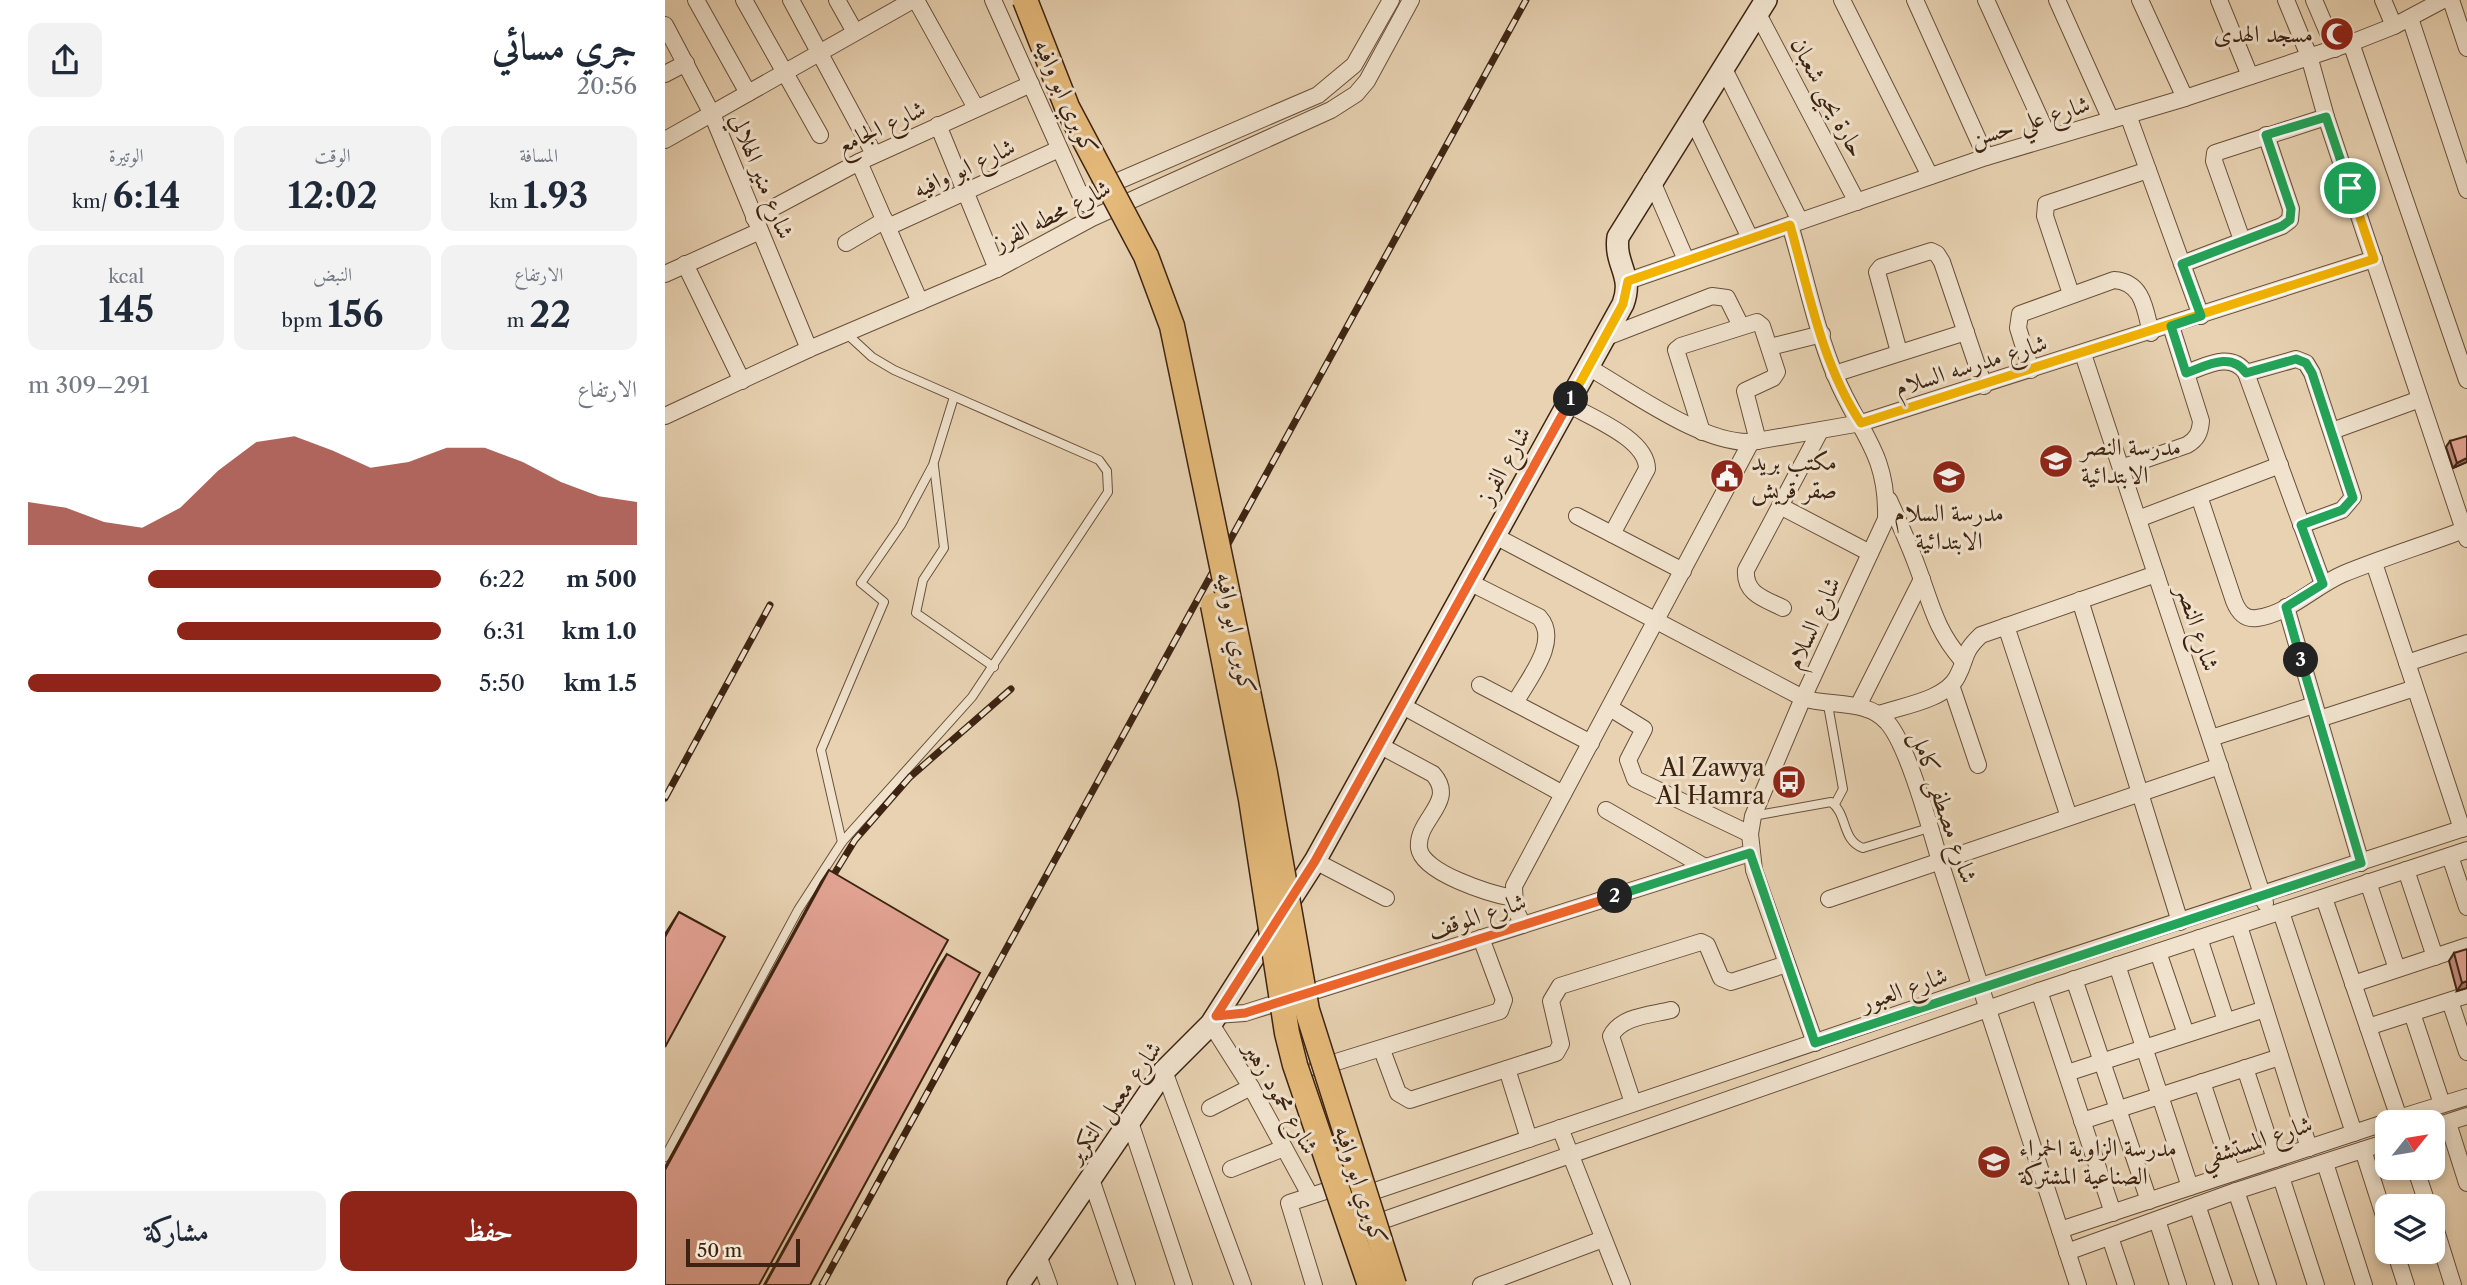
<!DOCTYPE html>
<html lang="ar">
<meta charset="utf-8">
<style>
:root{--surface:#fff;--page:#f2f2f3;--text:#1f2937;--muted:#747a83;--accent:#8f2418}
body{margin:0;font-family:"Libre Caslon Text",Amiri,serif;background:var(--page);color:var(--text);direction:rtl;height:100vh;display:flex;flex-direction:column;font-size:26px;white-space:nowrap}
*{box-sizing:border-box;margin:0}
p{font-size:23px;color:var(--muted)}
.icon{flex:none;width:38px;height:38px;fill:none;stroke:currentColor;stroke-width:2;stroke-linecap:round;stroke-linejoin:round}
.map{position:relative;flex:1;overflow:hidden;direction:ltr}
.side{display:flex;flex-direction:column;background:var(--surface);width:665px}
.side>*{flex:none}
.needle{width:46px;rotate:60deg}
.fabs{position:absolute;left:1710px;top:1110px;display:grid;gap:14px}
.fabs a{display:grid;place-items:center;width:70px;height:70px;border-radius:14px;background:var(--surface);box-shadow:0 4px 10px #0003;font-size:35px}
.scale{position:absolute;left:21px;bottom:18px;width:114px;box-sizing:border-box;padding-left:7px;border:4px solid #3d2412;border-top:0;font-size:19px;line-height:24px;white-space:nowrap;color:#3d2412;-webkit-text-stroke:5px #f0e2cd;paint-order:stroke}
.pin{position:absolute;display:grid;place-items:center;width:60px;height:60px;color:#fff;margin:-30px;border:4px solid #fff;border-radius:50%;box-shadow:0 2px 7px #0007}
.km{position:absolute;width:35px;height:35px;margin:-18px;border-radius:50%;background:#222;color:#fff;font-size:19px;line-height:35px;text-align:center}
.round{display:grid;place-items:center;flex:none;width:74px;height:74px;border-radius:14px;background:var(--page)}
.head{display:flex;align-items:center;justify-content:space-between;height:119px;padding:0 28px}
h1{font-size:38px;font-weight:800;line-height:52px}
.metrics{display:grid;grid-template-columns:repeat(3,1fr);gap:10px;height:119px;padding:7px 28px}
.metrics div{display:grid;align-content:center;border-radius:14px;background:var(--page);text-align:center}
.metrics b{font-size:35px;font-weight:800}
.metrics small{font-size:19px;font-weight:400}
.metrics p{font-size:19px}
.chart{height:196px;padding:14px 28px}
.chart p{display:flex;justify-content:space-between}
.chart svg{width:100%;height:126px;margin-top:7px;fill:var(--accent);opacity:.7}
.cta{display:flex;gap:14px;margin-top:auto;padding:14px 28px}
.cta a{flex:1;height:80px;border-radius:14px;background:var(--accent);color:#fff;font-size:28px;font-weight:800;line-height:80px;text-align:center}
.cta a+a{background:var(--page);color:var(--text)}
ul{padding:0 28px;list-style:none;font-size:23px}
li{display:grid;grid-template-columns:112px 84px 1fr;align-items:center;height:52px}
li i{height:18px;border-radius:9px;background:var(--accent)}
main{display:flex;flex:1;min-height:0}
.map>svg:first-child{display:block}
</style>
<main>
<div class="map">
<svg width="1802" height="1285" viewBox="0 0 1802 1285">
<rect width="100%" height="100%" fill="#e8d2b2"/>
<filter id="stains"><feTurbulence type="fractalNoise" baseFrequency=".00286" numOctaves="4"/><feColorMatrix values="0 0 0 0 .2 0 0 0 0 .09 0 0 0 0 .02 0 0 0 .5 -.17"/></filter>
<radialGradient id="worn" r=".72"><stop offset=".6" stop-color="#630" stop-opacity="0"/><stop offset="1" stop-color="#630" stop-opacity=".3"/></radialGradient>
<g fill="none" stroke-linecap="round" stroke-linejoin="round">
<g stroke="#68503a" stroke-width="10">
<g id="lane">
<polyline points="269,466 279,548 258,580 251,613 329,667"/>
<polyline points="1163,705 1178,789 1170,804"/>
<path d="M 1088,816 L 1166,802 C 1183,814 1176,840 1198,848 L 1264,828"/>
<polyline points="177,842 156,750 219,602 196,583 236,525 268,465 289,397"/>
<polyline points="0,1157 133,910 177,842 307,697 443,492 442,471 434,460 229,370 207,357 182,334"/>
</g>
</g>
<g stroke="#68503a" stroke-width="18">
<g id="street">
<polyline points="31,0 83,93"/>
<polyline points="79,0 155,135"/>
<polyline points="126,0 209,154"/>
<polyline points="172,0 190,32"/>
<polyline points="251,0 311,108"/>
<polyline points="328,0 419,203"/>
<polyline points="1177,0 1265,176"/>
<polyline points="1250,0 1321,157"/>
<polyline points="1321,0 1384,138"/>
<polyline points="1392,0 1446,120"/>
<polyline points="1475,0 1520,98"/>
<polyline points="1554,0 1585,76"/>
<polyline points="1621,0 1644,56 1661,117 1802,539"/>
<polyline points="1649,0 1670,49"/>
<polyline points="1718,0 1729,26"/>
<polyline points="1786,0 1802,48"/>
<polyline points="1093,14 1192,202"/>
<polyline points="1745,18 1802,190"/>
<polyline points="0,25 47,114 144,349"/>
<polyline points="1686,43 1802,380"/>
<polyline points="1058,67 1135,221"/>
<polyline points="0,74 21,63"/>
<polyline points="1463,115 1536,316"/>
<polyline points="1027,118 1085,238"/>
<polyline points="273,125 332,269"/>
<polyline points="0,140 248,0"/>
<polyline points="194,162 255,302"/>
<polyline points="986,179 1021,260"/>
<polyline points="416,197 653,95 689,65 726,0"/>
<polyline points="89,218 194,162 366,84"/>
<path d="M 1125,225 C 1140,274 1150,327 1170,375 C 1193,432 1223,451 1221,519 L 1138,698 L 1088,816 L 1085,834 L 1089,870 L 1150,1043"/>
<polyline points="223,227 394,149"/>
<polyline points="1577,240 1549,161 1550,153 1661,117"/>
<polyline points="181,243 220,220"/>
<polyline points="20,264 77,381"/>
<polyline points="1517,264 1617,226 1625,220 1626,209 1601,135"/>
<polyline points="0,274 95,231"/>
<polyline points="963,281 1321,157 1520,98 1686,43 1729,26 1778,0"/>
<polyline points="1406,294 1380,216 1381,204 1483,170"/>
<polyline points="939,338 1047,296 1062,298 1076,326"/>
<polyline points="1105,347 1157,334"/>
<polyline points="1234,352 1212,272 1216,267 1266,251 1272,254 1277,262 1319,386"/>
<polyline points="1418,354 1600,903"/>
<path d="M 923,367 C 967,392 1037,444 1086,442 L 1196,423 L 1709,259"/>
<path d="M 1366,370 L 1353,328 L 1355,314 L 1449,280 C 1478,282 1480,309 1486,333"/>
<path d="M 1521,373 C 1541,366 1566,351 1581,373 L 1658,584"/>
<polyline points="1581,373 1631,359 1641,363 1647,373 1688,497 1677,510 1636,525"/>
<polyline points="1169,374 1301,332"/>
<path d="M 903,404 C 927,418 982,439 982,469 L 947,534"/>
<polyline points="0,416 144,349 332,269 427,218 666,110 691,94 702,81 746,0"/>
<polyline points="1667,431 1755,399"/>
<polyline points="1037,432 1011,350 1016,346 1092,322 1097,326 1112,372 1108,378 1080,391 1093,441"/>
<path d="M 1456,468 L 1522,445 C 1532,439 1535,433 1536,421 L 1506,326"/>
<path d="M 1534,496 L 1569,601 C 1573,611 1579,620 1592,618 C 1623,614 1650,586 1678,574 C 1717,558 1759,545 1799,530"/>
<path d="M 1224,500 C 1234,522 1244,544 1252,566 C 1266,603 1270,629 1297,660"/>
<polyline points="1115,506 1205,553"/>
<polyline points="912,516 1018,571"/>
<polyline points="1473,519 1615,465"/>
<path d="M 830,536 L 1138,698 C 1165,707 1202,699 1222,722 C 1244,746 1267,836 1278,871 C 1323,1009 1367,1147 1413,1285"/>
<polyline points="1709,563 1797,829"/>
<path d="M 804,582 L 874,617 C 896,641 863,679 850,703"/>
<polyline points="1415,600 1515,922"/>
<polyline points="1621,607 1696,863"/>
<path d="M 1118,608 C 1100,599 1079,594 1081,570 L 1154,433"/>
<polyline points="1341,626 1404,817"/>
<polyline points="1742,663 1802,643"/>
<polyline points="815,685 926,743"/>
<polyline points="1286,685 1313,765"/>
<polyline points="736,705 898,794"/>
<polyline points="1193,706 1257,579"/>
<polyline points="945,708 979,729 963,760 970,779 1085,834"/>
<path d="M 1214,714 C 1237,706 1280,700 1292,677 C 1303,657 1296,654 1316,635 L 1491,574"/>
<polyline points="1654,719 1750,688"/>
<polyline points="1546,738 1649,705"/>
<path d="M 714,745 L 768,774 C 793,802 751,819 754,848 C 757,873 826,894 848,898"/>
<polyline points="941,810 1040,867"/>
<polyline points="1785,856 1802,907"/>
<polyline points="650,861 721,898"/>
<polyline points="1741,870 1770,957"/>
<polyline points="1703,882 1732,969"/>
<polyline points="1659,898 1734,1118"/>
<polyline points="1164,899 1555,766"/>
<polyline points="1616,912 1689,1133"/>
<polyline points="858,925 850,909 849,886 1086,442"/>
<polyline points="1574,926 1644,1148"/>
<polyline points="1534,938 1561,1021"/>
<polyline points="1493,952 1521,1034"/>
<polyline points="1452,965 1525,1187"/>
<polyline points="1409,979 1484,1201"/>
<polyline points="1688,984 1802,946"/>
<polyline points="1374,991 1448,1213"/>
<polyline points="1785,1001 1802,1052"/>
<polyline points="1747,1013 1777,1104"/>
<polyline points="551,1015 580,1013 1085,853"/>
<polyline points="546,1024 586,1087 645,1195"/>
<polyline points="1703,1027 1802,995"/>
<polyline points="717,1050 733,1093 745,1100 891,1053 896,1044 886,1001 895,986 1036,942 1042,945 1056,978 1066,982 1122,964"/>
<polyline points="652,1068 835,1011 839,1000 816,938"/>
<polyline points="1580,1068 1610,1159"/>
<polyline points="842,1069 864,1139"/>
<polyline points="499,1071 578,1285"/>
<polyline points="1402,1073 1600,1009"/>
<polyline points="1537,1082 1567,1173"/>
<path d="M 968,1103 L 946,1036 C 956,1016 986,1015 1006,1010"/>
<polyline points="545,1108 586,1087"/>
<polyline points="1417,1121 1615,1057"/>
<polyline points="1724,1121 1802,1097"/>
<polyline points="465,1122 519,1285"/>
<polyline points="1783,1123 1802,1183"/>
<polyline points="1768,1127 1802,1116"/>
<polyline points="895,1128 957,1285"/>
<polyline points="1698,1150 1722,1225"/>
<polyline points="1660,1163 1699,1285"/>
<polyline points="1750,1167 1763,1206"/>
<polyline points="566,1169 619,1148"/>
<polyline points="1616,1177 1651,1285"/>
<polyline points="426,1179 462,1285"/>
<polyline points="1571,1191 1603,1285"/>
<polyline points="692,1197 1316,986 1802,827"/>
<polyline points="1532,1205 1559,1285"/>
<polyline points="1492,1220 1513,1285"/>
<polyline points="1768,1221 1788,1285"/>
<polyline points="702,1226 1374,991 1802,850"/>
<polyline points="1395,1230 1722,1122"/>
<polyline points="1445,1237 1461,1285"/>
<polyline points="1730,1251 1741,1285"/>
<polyline points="1402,1252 1571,1191 1722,1142"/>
<polyline points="373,1255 384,1285"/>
<polyline points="649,1285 624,1203 679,1185"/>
<polyline points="816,1285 938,1239"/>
</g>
</g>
<g stroke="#3d2412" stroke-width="24">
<path id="secondary" d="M 353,1285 L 499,1071 L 546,1024 L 650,861 L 958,304 C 969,275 949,265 953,237 L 1101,0"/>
</g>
<use href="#lane" stroke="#f0e2cd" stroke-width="8"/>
<use href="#street" stroke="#f0e2cd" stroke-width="16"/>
<use href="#secondary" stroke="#f0e2cd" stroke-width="21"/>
<g stroke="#3d2412" stroke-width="7">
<g id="rail">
<polyline points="0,798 105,605"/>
<polyline points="160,889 190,840 245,777 346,689"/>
<polyline points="157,1285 861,0"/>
</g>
</g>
<use href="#rail" stroke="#f0e2cd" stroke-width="4.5" stroke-dasharray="13" stroke-linecap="butt"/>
<g stroke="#3d2412" stroke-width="27" stroke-linecap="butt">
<g id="primary-bridge">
<polyline points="360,0 402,107 481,256 507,326 600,773 642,1010 729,1285"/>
<polyline points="548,605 586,799 622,1033 630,1065 705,1285"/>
</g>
</g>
<use href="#primary-bridge" stroke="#e4b979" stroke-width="24"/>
</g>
<g fill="#c48d80" stroke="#3d2412" stroke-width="2">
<polygon points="1668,30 1678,34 1672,40 1666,33"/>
<polygon points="1785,441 1802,462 1788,468 1781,447"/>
<polygon points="164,870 0,1285 0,1167 156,882"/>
<polygon points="14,912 0,1047 0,934"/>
<polygon points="1789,953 1802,988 1792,991 1784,961"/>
<polygon points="282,954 145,1285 99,1285 274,966"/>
</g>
<g fill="#a07368" stroke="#3d2412" stroke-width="2">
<polygon points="1802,458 1802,462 1788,468 1792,463"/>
<polygon points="1802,981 1802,988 1792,991 1797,983"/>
</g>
<g fill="#e4a495" stroke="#3d2412" stroke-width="2">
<polygon points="1673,25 1680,31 1674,37 1668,30"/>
<polygon points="1802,436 1802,458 1792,463 1785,441"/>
<polygon points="164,870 283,940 94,1285 0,1285 0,1170"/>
<polygon points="14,912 60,937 0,1047 0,937"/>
<polygon points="1802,949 1802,981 1797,983 1789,953"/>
<polygon points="282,954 315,973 145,1285 100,1285"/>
</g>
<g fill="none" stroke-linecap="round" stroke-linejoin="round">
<g stroke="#fff" stroke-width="14">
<path id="split-1" d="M 906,399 L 958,304 L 963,281 L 1125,225 C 1144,292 1157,365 1196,423 L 1709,259 L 1685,188"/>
</g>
<g stroke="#fff" stroke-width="14">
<polyline id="split-2" points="906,399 650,861 551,1016 580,1013 950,896"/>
</g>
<g stroke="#fff" stroke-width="14">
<polyline id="split-3" points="950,896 1085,853 1150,1043 1696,863 1636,660"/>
</g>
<g stroke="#fff" stroke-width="14">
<path id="split-4" d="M 1636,660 L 1621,607 L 1658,584 L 1636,525 L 1677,510 L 1688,498 L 1647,373 L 1641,363 L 1631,359 L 1581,373 C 1566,351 1541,366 1521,373 L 1506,326 L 1536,316 L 1517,264 L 1617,226 L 1625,220 L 1626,209 L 1601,135 L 1661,117 L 1685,188"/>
</g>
<use href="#split-1" stroke="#f5b400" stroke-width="9"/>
<use href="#split-2" stroke="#f0652b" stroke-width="9"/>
<use href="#split-3" stroke="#22a559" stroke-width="9"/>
<use href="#split-4" stroke="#22a559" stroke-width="9"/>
</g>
<defs>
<g id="mosque-disc" transform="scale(1.75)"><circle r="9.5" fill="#8f2418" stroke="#f0e2cd"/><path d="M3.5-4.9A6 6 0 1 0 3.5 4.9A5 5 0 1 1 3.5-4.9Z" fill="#fff"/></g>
<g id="school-disc" transform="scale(1.75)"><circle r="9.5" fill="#8f2418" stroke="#f0e2cd"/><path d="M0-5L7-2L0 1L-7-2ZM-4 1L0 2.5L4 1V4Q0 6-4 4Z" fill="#fff"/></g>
<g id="civic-disc" transform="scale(1.75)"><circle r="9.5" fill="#8f2418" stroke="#f0e2cd"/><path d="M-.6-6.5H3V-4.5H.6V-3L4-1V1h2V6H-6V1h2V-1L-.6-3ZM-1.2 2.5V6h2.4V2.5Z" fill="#fff"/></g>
<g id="bus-disc" transform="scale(1.75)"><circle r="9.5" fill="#8f2418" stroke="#f0e2cd"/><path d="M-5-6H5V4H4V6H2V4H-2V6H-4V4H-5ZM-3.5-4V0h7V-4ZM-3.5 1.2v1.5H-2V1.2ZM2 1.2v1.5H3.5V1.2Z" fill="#fff"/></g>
</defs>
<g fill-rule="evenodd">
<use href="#mosque-disc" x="1672" y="34"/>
<use href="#school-disc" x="1391" y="461"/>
<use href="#civic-disc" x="1062" y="476"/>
<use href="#school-disc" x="1284" y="477"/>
<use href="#bus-disc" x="1124" y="782"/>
<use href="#school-disc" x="1329" y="1162"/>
</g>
<g text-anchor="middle" stroke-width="6" stroke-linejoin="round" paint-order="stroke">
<g font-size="24" fill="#3d2412" stroke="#f0e2cd" text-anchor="start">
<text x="1648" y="42" text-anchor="end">مسجد الهدى</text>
<text x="1416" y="455">مدرسة النصر<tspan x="1416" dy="28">الابتدائية</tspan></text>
<text x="1086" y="470">مكتب بريد<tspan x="1086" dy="28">صقر قريش</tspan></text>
<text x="1284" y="521" text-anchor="middle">مدرسة السلام<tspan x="1284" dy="28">الابتدائية</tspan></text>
<text x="1100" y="776" text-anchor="end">Al Zawya<tspan x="1100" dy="28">Al Hamra</tspan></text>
<text x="1354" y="1156">مدرسة الزاوية الحمراء<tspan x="1354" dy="28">الصناعية المشتركة</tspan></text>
</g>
<g font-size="24" fill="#3d2412" stroke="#f0e2cd">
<text transform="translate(401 97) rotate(66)" y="8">كوبري ابو وافيه</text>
<text transform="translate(1163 97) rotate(62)" y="8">حارة يحيى شعبان</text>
<text transform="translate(1365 121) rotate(-17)" y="8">شارع علي حسن</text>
<text transform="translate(216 127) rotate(-25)" y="8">شارع الجامع</text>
<text transform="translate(299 168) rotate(-25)" y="8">شارع ابو وافيه</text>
<text transform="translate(97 176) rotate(68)" y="8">شارع منير الهلالي</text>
<text transform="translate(387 215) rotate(-27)" y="8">شارع محطه الفرز</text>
<text transform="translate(1306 365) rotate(-17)" y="8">شارع مدرسه السلام</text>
<text transform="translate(839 465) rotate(-61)" y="8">شارع الفرز</text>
<text transform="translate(1148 623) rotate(-65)" y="8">شارع السلام</text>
<text transform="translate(1533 628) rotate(72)" y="8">شارع النصر</text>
<text transform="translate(571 633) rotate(79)" y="8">كوبري ابو وافيه</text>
<text transform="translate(1279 807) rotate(71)" y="8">شارع مصطفى كامل</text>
<text transform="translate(812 916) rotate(-18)" y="8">شارع الموقف</text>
<text transform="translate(1239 989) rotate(-19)" y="8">شارع العبور</text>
<text transform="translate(616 1098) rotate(60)" y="8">شارع محمود زهير</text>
<text transform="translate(449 1102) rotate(-54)" y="8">شارع معمل التكرير</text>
<text transform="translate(1591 1141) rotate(-18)" y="8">شارع المستشفي</text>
<text transform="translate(696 1185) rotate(72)" y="8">كوبري ابو وافيه</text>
</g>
</g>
<rect width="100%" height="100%" filter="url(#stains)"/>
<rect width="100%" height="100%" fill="url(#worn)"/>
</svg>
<div class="fabs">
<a><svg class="needle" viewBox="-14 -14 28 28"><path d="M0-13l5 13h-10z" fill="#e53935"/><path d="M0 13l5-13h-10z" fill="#747a83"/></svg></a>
<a><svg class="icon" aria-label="layers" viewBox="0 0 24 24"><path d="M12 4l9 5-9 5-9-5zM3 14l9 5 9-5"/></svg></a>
</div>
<div class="scale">50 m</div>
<div class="pin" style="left:1685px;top:188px;background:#1e9e55"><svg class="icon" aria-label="arrive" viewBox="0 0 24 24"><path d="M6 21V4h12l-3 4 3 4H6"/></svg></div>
<b class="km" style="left:906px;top:399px">1</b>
<b class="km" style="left:950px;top:896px">2</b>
<b class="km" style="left:1636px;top:660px">3</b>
</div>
<section class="side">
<div class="head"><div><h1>جري مسائي</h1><p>20:56</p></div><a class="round"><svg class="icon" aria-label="share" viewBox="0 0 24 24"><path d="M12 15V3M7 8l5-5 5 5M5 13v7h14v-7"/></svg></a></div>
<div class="metrics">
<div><p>المسافة</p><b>1.93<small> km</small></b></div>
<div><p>الوقت</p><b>12:02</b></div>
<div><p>الوتيرة</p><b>6:14<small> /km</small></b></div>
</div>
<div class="metrics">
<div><p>الارتفاع</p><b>22<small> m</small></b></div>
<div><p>النبض</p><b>156<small> bpm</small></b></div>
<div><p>kcal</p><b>145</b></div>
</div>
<div class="chart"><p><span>الارتفاع</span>291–309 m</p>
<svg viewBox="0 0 160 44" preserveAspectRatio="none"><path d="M0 44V29L10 31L20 36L30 38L40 31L50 18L60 8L70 6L80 11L90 17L100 15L110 10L120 10L130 15L140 22L150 27L160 29V44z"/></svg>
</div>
<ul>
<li><b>500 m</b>6:22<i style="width:71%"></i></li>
<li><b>1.0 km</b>6:31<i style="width:64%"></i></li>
<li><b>1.5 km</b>5:50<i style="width:100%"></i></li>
</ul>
<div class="cta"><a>حفظ</a><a>مشاركة</a></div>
</section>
</main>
